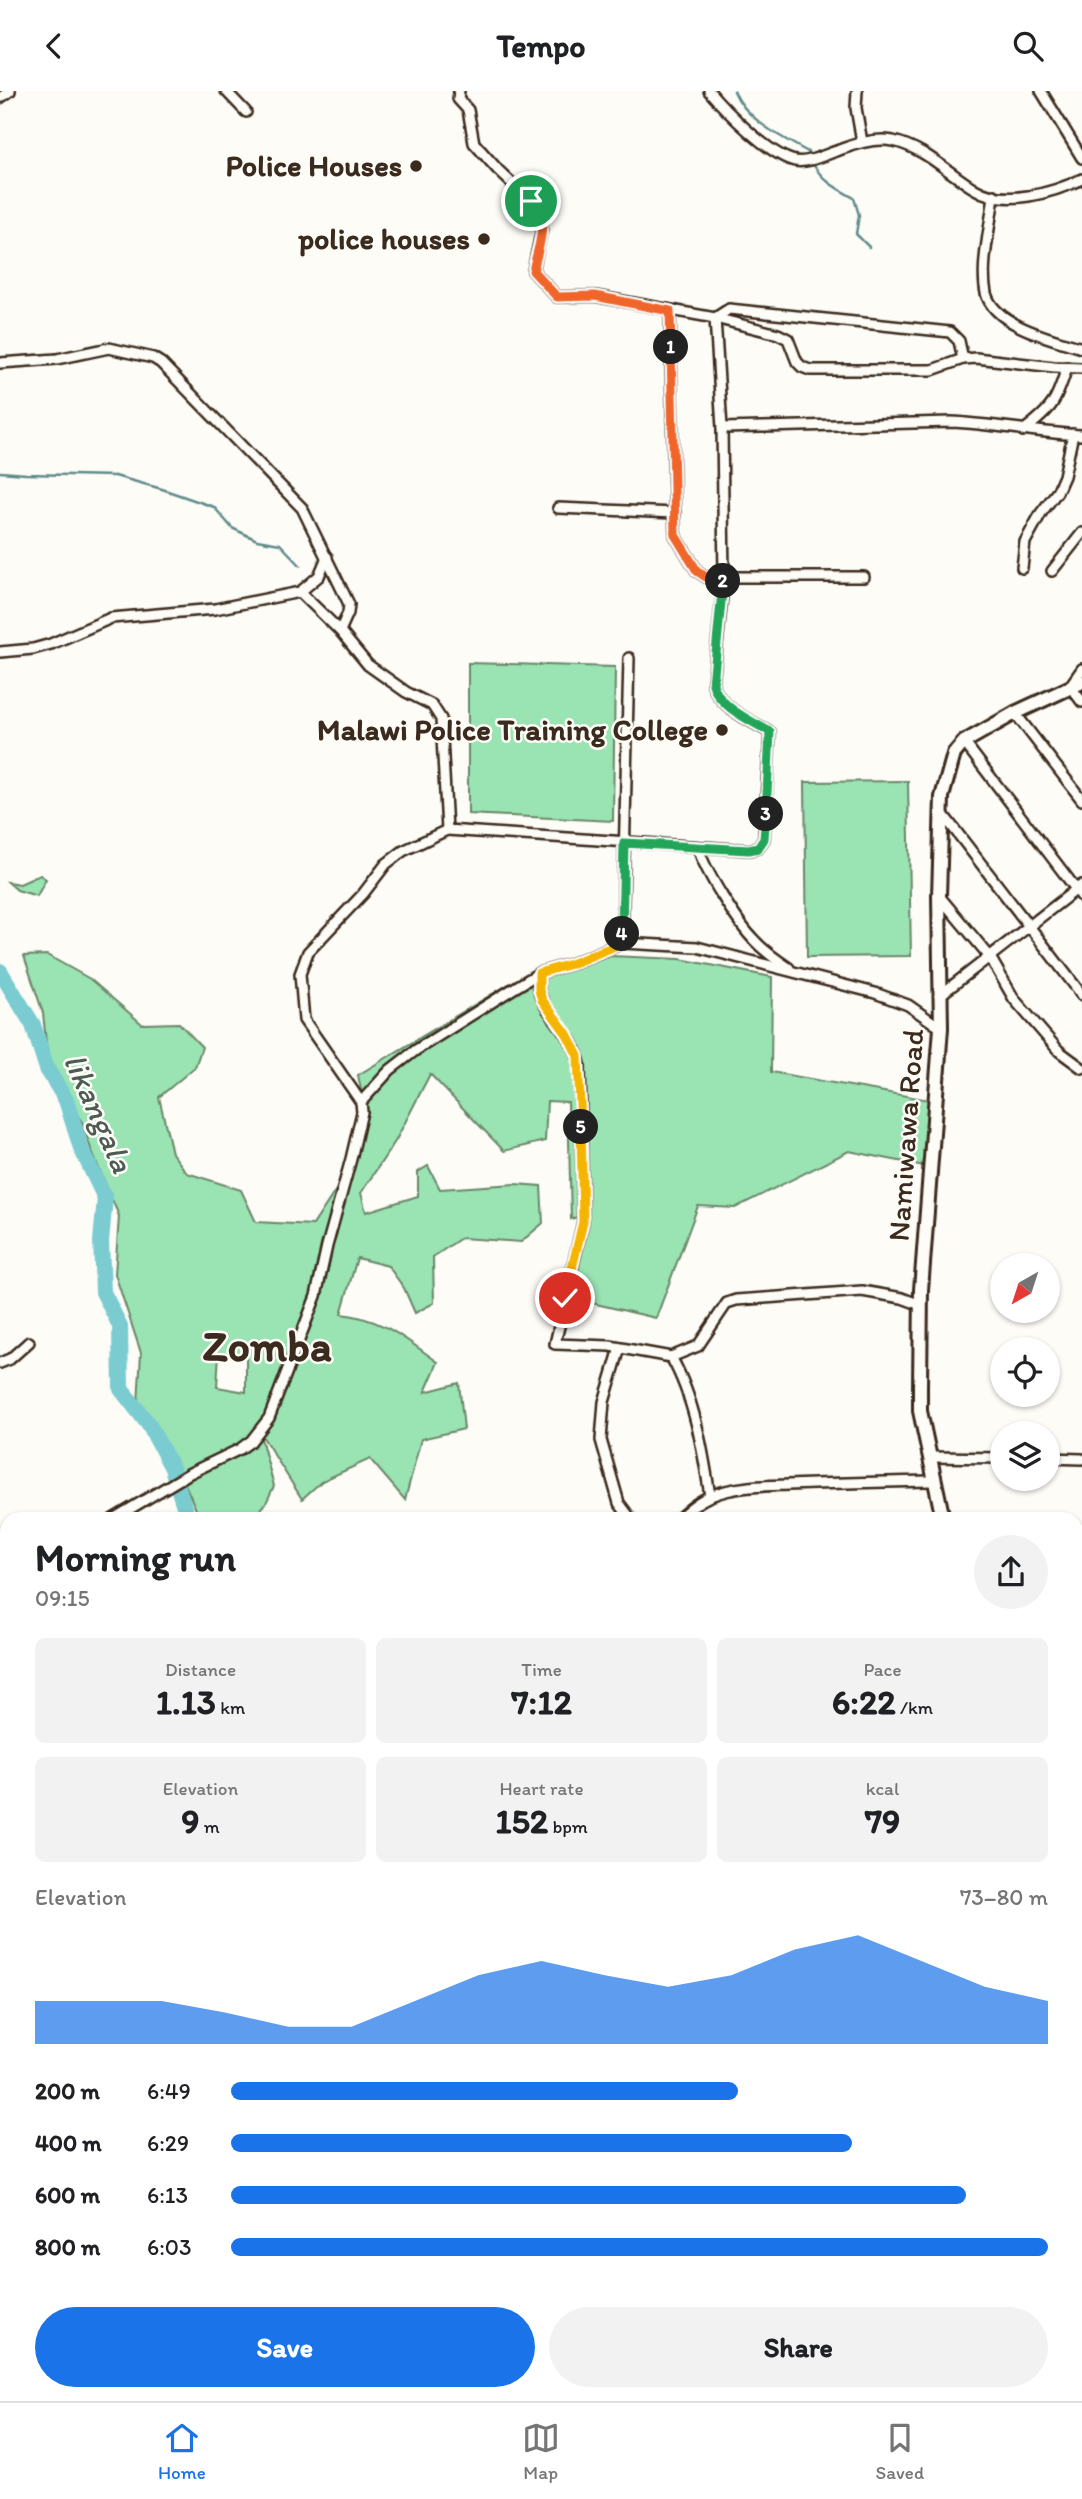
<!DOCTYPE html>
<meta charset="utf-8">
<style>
:root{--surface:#fff;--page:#f2f2f2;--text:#202124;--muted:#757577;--line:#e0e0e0;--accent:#1a73e8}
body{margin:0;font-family:Itim,sans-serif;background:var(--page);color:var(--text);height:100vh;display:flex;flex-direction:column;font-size:26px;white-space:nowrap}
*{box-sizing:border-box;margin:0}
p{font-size:23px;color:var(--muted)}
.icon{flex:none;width:38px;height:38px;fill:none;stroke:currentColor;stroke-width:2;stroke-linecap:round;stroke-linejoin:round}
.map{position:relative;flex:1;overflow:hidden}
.details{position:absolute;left:0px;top:1421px;width:1083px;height:889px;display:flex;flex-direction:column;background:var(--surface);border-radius:21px 21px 0 0;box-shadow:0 2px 5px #0004}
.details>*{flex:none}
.needle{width:46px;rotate:219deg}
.tools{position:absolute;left:990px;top:1162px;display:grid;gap:14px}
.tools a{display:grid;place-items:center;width:70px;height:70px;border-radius:50%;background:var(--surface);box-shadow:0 2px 5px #0004;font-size:35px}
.pin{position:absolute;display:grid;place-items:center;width:60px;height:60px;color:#fff;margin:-30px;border:4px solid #fff;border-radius:50%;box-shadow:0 2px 7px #0007}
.km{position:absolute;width:35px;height:35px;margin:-18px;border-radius:50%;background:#222;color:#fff;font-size:19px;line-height:35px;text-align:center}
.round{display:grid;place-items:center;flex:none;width:74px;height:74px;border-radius:37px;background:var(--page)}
.overview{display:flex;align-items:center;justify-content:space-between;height:119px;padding:0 35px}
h1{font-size:38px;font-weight:800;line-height:52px}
.metrics{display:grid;grid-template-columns:repeat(3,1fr);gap:10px;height:119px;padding:7px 35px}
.metrics div{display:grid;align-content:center;border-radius:10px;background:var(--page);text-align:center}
.metrics b{font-size:35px;font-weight:800}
.metrics small{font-size:19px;font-weight:400}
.metrics p{font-size:19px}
.chart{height:196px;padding:14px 35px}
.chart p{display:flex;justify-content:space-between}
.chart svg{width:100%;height:126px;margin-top:7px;fill:var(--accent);opacity:.7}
.cta{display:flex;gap:14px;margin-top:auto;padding:14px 35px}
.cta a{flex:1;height:80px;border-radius:42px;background:var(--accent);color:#fff;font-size:28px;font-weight:800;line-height:80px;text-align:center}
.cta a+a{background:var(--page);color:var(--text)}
ul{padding:0 35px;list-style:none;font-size:23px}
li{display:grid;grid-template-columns:112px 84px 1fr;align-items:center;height:52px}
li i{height:18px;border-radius:9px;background:var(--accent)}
header{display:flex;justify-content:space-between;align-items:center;height:91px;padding:0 35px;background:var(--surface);font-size:32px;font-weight:800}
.dock{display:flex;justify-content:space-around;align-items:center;height:98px;border-top:2px solid var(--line);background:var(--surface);font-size:19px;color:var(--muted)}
.dock a{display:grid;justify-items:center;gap:4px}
.dock .current{color:var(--accent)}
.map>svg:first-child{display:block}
</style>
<header><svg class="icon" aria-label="back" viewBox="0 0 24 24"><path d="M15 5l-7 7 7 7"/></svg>Tempo<svg class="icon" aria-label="search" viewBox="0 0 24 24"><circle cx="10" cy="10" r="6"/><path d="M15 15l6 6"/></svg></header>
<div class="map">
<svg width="1082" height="2310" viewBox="0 0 1082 2310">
<rect width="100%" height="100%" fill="#fdfcf7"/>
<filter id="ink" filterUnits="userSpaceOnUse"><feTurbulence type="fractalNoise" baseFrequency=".0143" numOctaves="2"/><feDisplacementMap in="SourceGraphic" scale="14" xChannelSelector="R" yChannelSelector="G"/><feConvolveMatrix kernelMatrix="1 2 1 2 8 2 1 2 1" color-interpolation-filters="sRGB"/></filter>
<g filter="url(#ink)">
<g fill="#9ae3b3" stroke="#6a8668" stroke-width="2" fill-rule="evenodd">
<polygon points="468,572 615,576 613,730 468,723"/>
<polygon points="908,690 911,865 807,866 805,691"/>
<polygon points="40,784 46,788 37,805 17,799 8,791 20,793"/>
<path d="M 47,864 L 90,888 L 142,933 L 179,932 L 202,956 L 195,976 L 159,1006 L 172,1062 L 187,1082 L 241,1099 L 256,1131 L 313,1134 L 341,1091 L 363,1009 L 358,984 L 509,893 L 610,865 L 680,868 L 772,886 L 771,981 L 935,1010 L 929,1076 L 849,1060 L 735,1117 L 698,1115 L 656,1227 L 566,1206 L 586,1123 L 571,1128 L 568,1011 L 547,1010 L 545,1050 L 504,1060 L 430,983 L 396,1049 L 361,1102 L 366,1121 L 418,1105 L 418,1081 L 428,1075 L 440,1098 L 515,1093 L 541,1095 L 543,1132 L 521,1151 L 461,1147 L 433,1166 L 434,1212 L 415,1222 L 404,1197 L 388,1175 L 357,1167 L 341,1223 C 382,1227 405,1248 438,1271 L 425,1301 L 459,1292 L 464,1338 L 421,1348 L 405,1409 L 370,1368 L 322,1390 L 302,1408 L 259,1340 L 274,1395 L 266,1412 L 253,1428 L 200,1428 L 173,1365 L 138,1313 L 141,1262 L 115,1183 L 119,1125 L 92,1061 L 82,1031 L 60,999 L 47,961 L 43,922 L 24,865 ZM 219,1262 L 246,1267 L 246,1301 L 217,1296 Z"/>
<polygon points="1082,2267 1082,2310 1001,2310 998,2303 1076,2303 1076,2269"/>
<polygon points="7,2282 7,2303 712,2303 721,2310 0,2310 0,2287"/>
</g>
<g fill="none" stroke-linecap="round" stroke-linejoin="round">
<g stroke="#618b89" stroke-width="2.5">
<path d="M 734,0 C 746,29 781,46 808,61 L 810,65"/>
<path d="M 812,71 C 822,90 836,97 854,107 L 859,124 L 856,143 L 869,156"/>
<polyline points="0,381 26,383 115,385 162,398 214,416 232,437 257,449 280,453 301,475"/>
</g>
<g stroke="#7accd1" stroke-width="16">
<polyline points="0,880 33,934 47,978 66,1009 81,1057 105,1107 101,1150 103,1201 120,1235 121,1298 149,1334 172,1377 188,1428"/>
<polyline points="269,2310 283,2303"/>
</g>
<g stroke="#3b2a1e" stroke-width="14">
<g id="street">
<polyline points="226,0 246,21"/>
<polyline points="459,0 458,8 468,19 474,52 498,79 539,118 542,138 533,180 557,206 595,205 715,227 778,243 788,248 797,271 802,276 810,279 932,279 963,268 976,267 1054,276 1082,277"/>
<path d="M 709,0 C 726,20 770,65 795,70 C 807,72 820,66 831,62 C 850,55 872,46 893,50 C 925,57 948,82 975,98 C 1004,116 1053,102 1082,88"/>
<polyline points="857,0 856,17 862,51"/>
<polyline points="1041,0 1082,67"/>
<polyline points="0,7 10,0"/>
<path d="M 994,104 C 991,133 980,174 986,202 C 994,235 1054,248 1082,257"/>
<polyline points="670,220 675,444 697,480 706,486 864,486"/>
<polyline points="0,272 57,268 109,257 153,267 161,272 302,417 349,513 348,522 340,540"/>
<path d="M 722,337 L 951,331 C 995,333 1038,342 1082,344"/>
<path d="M 1023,340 C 1052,318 1056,312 1067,276"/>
<polyline points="558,417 675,422"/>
<polyline points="1022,477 1025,451 1041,422 1057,401 1064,385 1073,343"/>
<polyline points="1052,480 1082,442"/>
<path d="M 300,501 L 340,540 L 368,574 L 406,601 L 432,614 L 441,628 L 447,739 L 749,759 L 758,757 L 764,748 L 770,641 C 751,630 718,616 713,593 L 724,486 L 722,337 L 715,227 L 729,218 L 950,241 L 959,250 L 963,268"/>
<polyline points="0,561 33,558 51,553 111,527 215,518 300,501 319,485 327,466"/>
<polyline points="1082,578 1070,595 1082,611"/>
<polyline points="1015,622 1082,709"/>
<polyline points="964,651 1082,806"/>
<polyline points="942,722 1082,904"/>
<path d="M 698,756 C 704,779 738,833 755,850 C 765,861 777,869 789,877"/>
<polyline points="939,805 990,866 1014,908 1059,960 1082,977"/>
<polyline points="622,852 629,567"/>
<path d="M 539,882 C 539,888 538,894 539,899 C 542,920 575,945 580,973 L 583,1131 L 555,1253 L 610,1255 L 671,1266 L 698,1255 L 727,1212 L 736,1209 L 862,1200 L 902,1207 L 921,1214"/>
<polyline points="939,905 1082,794"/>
<polyline points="361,1011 304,929 300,883 308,861 363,803 386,773 403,760 447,739"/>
<polyline points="620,1257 604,1311 601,1349 619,1412 631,1428"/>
<path d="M 671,1266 C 694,1306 703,1359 710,1405"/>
<polyline points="0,1272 10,1268 29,1251"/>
<polyline points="930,1366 1003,1367"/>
<polyline points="1048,1367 1082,1368"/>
<polyline points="113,1428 190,1382 240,1358 251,1350 269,1327 316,1205 327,1155 351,1068 362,1021 361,1011 390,979 416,959 511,899 539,882 571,873 622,852 697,856 875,902 908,914 941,937"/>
<path d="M 678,1428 C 688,1419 699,1409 713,1404 C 735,1395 764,1395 788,1394 C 836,1392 885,1391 933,1390"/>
<polyline points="0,1498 7,1494"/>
<polyline points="1076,1696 1082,1695"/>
<polyline points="0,1811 7,1810"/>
<polyline points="1076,1856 1082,1857"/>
<polyline points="0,1929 7,1928"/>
<polyline points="1076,1987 1082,1988"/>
<polyline points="0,2218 7,2211"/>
<polyline points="856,2310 875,2303"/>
</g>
</g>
<g stroke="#3b2a1e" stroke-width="18">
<g id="secondary">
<polyline points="943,1428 920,1320 920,1296 921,1199 941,937 939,805 942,706 954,663 964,651 1015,622 1082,591"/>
<polyline points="0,1649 7,1661"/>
<polyline points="928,2303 931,2310"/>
</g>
</g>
<g stroke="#3b2a1e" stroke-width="21">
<g id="highway">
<polyline points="0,2116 7,2115"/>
<polyline points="1076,2166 1082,2167"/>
</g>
</g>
<use href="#street" stroke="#fdfcf7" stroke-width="9"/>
<use href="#secondary" stroke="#fdfcf7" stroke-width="12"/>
<use href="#highway" stroke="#fdfcf7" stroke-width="16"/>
</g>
</g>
<g fill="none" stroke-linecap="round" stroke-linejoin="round" filter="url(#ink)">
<g stroke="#fff" stroke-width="14">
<path id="split-1" d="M 531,110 C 551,131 538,154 533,180 L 557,206 L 595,205 L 670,220 L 671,256"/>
</g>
<g stroke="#fff" stroke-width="14">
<polyline id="split-2" points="671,256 675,444 697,480 706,486 724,486 723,490"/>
</g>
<g stroke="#fff" stroke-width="14">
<path id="split-3" d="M 723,490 L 713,593 C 718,616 752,630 770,641 L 766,723"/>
</g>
<g stroke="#fff" stroke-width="14">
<polyline id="split-4" points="622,843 624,752 749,759 758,757 764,748 766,723"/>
</g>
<g stroke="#fff" stroke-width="14">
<polyline id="split-5" points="581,1036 578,965 567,943 542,909 539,899 539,882 571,873 622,852 622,843"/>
</g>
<g stroke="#fff" stroke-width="14">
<polyline id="split-6" points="565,1207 583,1131 581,1036"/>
</g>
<use href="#split-1" stroke="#f0652b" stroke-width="9"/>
<use href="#split-2" stroke="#f0652b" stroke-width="9"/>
<use href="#split-3" stroke="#22a559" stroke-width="9"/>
<use href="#split-4" stroke="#22a559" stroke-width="9"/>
<use href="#split-5" stroke="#f5b400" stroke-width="9"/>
<use href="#split-6" stroke="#f5b400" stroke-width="9"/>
</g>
<g fill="#3b2a1e" stroke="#fdfcf7" stroke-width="2.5">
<circle cx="416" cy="75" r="7"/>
<circle cx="484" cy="148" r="7"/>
<circle cx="722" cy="639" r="7"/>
</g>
<g text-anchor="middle" stroke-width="5" stroke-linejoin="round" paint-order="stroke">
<g font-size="30" font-weight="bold" fill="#3b2a1e" stroke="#fdfcf7" text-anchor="end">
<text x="402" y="85">Police Houses</text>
<text x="470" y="158">police houses</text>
<text x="708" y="649">Malawi Police Training College</text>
</g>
<g font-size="30" fill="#3b2a1e" stroke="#fdfcf7">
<text transform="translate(906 1044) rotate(-86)" y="10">Namiwawa Road</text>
</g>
<g font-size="32" font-style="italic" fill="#4e5b54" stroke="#fdfcf7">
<text transform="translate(99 1022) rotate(66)" y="11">likangala</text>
</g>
<g font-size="44" font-weight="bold" fill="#3b2a1e" stroke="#fdfcf7">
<text x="267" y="1270">Zomba</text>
</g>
</g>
</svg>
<div class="tools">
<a><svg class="needle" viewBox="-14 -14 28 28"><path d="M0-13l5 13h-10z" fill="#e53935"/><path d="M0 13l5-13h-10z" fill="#757577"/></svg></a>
<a><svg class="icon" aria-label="locate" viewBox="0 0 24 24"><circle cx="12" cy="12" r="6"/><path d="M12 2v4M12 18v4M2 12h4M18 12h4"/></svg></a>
<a><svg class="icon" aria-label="layers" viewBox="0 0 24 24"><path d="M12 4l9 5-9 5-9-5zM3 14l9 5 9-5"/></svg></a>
</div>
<div class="pin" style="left:531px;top:110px;background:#1e9e55"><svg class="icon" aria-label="arrive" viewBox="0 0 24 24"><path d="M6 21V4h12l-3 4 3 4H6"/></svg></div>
<div class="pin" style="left:565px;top:1207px;background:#d93025"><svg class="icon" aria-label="check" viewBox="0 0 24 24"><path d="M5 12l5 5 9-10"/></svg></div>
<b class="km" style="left:671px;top:256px">1</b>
<b class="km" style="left:723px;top:490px">2</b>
<b class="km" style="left:766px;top:723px">3</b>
<b class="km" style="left:622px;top:843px">4</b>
<b class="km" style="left:581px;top:1036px">5</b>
<section class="details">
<div class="overview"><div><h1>Morning run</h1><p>09:15</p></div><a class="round"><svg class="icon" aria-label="share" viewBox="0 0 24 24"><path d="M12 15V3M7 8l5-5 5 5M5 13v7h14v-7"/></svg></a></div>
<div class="metrics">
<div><p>Distance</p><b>1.13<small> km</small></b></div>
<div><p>Time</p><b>7:12</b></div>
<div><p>Pace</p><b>6:22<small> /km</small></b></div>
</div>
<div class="metrics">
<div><p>Elevation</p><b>9<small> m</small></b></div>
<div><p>Heart rate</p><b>152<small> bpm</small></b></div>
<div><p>kcal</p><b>79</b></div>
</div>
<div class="chart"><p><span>Elevation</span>73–80 m</p>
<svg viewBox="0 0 160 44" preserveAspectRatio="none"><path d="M0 44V29L10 29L20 29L30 33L40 38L50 38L60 29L70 20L80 15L90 20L100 24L110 20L120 11L130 6L140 15L150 24L160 29V44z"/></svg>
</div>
<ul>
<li><b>200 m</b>6:49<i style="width:62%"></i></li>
<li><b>400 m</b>6:29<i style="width:76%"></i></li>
<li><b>600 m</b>6:13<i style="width:90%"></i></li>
<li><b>800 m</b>6:03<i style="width:100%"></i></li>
</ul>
<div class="cta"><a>Save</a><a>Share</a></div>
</section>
</div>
<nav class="dock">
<a class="current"><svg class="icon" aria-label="home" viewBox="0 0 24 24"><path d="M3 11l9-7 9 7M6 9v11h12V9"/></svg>Home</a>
<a><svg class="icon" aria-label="map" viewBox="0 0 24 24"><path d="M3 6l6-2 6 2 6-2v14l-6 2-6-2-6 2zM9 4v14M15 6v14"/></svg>Map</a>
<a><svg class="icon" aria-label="saved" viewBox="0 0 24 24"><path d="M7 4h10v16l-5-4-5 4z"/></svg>Saved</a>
</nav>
